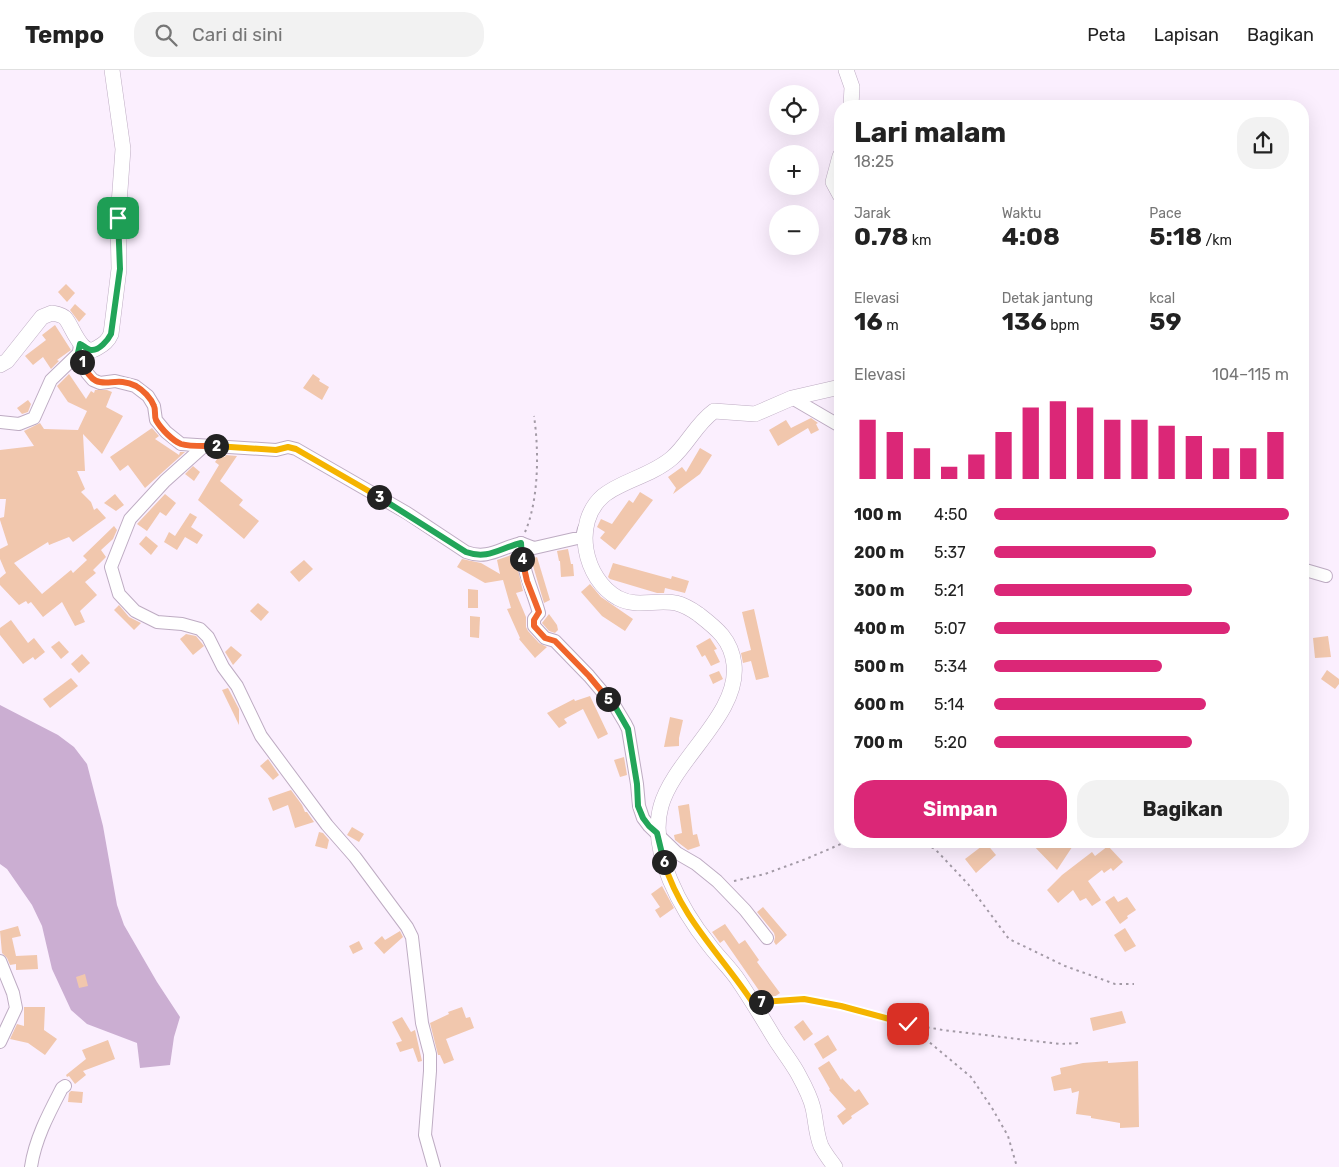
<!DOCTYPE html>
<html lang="id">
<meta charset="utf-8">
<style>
:root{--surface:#fff;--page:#f2f2f2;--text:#222;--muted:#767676;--line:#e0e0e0;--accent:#db2777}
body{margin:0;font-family:Rubik,sans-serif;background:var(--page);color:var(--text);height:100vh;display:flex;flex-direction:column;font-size:19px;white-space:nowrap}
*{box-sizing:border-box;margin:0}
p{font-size:16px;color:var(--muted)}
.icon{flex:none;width:28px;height:28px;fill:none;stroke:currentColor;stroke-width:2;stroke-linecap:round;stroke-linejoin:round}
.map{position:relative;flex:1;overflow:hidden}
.sheet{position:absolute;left:834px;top:30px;width:475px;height:748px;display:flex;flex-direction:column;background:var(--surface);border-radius:20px;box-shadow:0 5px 20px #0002}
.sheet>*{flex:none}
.fabs{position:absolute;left:769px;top:15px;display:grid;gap:10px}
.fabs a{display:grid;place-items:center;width:50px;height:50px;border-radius:50%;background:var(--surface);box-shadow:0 5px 20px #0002;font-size:25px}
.pin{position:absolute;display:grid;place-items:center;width:42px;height:42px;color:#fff;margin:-21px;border-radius:10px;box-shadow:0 2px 8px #0006}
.km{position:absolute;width:25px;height:25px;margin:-12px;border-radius:50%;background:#222;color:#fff;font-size:14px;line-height:25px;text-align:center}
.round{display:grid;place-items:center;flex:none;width:52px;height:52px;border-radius:20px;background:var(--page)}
.overview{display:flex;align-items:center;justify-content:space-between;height:85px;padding:0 20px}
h1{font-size:28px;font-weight:700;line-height:38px}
.stats{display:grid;grid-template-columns:repeat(3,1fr);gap:8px;height:85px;padding:5px 20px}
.stats div{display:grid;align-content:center}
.stats b{font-size:25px;font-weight:700}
.stats small{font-size:14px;font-weight:400}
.stats p{font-size:14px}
.chart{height:140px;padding:10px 20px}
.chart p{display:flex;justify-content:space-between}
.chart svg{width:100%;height:90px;margin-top:5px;stroke:var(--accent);stroke-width:6}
.cta{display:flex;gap:10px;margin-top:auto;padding:10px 20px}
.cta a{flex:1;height:58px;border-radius:20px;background:var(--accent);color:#fff;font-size:20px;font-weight:700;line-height:58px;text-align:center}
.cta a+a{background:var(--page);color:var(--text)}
ul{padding:0 20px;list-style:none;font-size:16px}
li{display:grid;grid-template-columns:80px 60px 1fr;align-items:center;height:38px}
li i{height:12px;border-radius:6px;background:var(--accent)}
header{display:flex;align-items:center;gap:30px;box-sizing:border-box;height:70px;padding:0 25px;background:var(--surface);border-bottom:1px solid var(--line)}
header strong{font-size:24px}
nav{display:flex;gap:28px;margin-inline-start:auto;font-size:18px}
.search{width:350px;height:45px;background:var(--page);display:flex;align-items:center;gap:12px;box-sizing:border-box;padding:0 18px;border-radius:20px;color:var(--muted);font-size:19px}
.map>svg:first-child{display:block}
</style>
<header>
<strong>Tempo</strong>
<div class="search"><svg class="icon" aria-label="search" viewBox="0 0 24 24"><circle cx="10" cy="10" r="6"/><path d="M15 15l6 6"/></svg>Cari di sini</div>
<nav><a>Peta</a><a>Lapisan</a><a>Bagikan</a></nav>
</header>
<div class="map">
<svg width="1339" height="1097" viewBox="0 0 1339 1097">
<rect width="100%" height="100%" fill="#fbeffe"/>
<polygon fill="#cbaed2" points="0,635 58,665 74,677 87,694 103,756 117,835 124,855 157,912 180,947 174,967 170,995 140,998 137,973 87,954 71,940 52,899 42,856 32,835 7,799 0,794"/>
<g fill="#f1c7ad">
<polygon points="66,214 75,223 67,232 58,222"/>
<polygon points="75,234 86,244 79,252 70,240"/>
<polygon points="55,255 71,280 57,290 59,291 51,299 43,287 33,295 25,286 46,270 42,265"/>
<polygon points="69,304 86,329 91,321 94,323 95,320 107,320 112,322 106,337 123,346 102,384 83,364 85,401 77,401 85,419 81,422 91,432 94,440 97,438 106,448 73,472 69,467 49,475 48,472 14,493 42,524 71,500 73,503 87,490 83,486 114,456 117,460 113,469 101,480 106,487 93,500 96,503 85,512 97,525 80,541 85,552 75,556 62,532 43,547 31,532 28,534 26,531 19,535 0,515 0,508 6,503 0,489 0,479 8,475 0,450 0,448 4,447 6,429 0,429 0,380 34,376 24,361 40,353 44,359 78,360 87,341 68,332 57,316"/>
<polygon points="313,304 320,309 319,311 329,317 322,330 303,318"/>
<polygon points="28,330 31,334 28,342 22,344 17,338"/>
<polygon points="811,348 818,353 816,354 819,360 811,364 808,358 778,376 769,360 786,350 791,358"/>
<polygon points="152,358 159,366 155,369 179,385 180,382 185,382 145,418 128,395 120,401 110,387"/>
<polygon points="700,378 712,385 700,404 673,424 676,418 668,407 682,397 686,402"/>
<polygon points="220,385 225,387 226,385 237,386 220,411 243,430 239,435 259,451 244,469 198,430 219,395 215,392"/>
<polygon points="193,396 200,402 194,411 185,404"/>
<polygon points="640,422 653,430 615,480 600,468 605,462 597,457 601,449 612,454 629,430 633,433"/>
<polygon points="115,424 124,435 116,441 104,433"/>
<polygon points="165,424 176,433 166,446 160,442 147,461 137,454"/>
<polygon points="190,443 197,447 191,457 203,465 197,474 185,467 177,480 164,472 169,462 175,466"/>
<polygon points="146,466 158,476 151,485 139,474"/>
<polygon points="568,479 571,494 573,494 574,506 561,507 560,491 559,491 557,481"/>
<polygon points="514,484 523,521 516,523 526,547 526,557 528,561 539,573 547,577 535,588 519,569 520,568 507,539 511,538 503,510 485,513 457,497 462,489 481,493 500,504 497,490"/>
<polygon points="537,487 550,530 544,533 531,489"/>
<polygon points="304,490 313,499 299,512 290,502"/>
<polygon points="613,493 671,509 672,506 689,511 685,523 665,518 664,523 657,523 610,509 608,507"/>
<polygon points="590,514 601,527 633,549 625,561 602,546 581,522"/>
<polygon points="468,519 478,520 478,538 468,538"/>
<polygon points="258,533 269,542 261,551 250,541"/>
<polygon points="119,535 129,547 141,553 134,560 114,540"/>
<polygon points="754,539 769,607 756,610 751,591 743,593 741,583 751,580 742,542"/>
<polygon points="549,544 557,555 558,560 555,563 549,561 542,553"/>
<polygon points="470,546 480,547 479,568 470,567"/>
<polygon points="11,550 28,573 34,568 45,582 35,590 33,587 23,594 0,565 0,558"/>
<polygon points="186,564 196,566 204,576 193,585 180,569"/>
<polygon points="1328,566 1331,587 1315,588 1313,568"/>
<polygon points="710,568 717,579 714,580 720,592 711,596 705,585 702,587 696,576"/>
<polygon points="59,571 69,582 61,589 51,577"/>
<polygon points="231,576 242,585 233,595 225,582"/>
<polygon points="82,584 90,593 79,603 71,594"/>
<polygon points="1327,600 1339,609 1339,614 1335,619 1321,609"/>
<polygon points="719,601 723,609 713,614 709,605"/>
<polygon points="71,608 78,616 50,638 43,629"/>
<polygon points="228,618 239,639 239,655 222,620"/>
<polygon points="590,626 608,664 598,669 583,639 564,649 567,653 559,658 547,643 574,629 575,631"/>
<polygon points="670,647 683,650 679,668 679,676 664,677"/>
<polygon points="624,687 627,705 620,707 614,690"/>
<polygon points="268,689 279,705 273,710 260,696"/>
<polygon points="291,720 302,735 305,742 307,742 314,752 295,758 288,735 273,741 268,728"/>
<polygon points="689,734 693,765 697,764 700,776 688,780 675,770 674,765 682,763 678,736"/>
<polygon points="352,757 364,764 359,772 347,765"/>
<polygon points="319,762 323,763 329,770 327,779 315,776"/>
<polygon points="1029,771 1076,771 1057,800"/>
<polygon points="986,773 996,785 976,803 965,789"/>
<polygon points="1108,776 1123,792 1113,801 1111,798 1104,803 1102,800 1088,811 1101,830 1092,836 1086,828 1080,831 1073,820 1058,833 1047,820 1062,805 1092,782 1095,786"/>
<polygon points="662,816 674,838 660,848 655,840 660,837 651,824"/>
<polygon points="1114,826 1118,832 1127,827 1136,840 1127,846 1128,848 1120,854 1105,832"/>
<polygon points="763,837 787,865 776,875 774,872 775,867 774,863 757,842"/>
<polygon points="725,854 739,874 745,870 759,890 757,892 780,923 767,932 724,870 720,873 712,862"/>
<polygon points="18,856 21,866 12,868 16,886 37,885 38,899 16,900 16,894 10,895 7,888 2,883 0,861"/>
<polygon points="1125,858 1136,876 1125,882 1114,865"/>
<polygon points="400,861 403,867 384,884 374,873 382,866 385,870"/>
<polygon points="359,871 363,879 353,884 349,876"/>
<polygon points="85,904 88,916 79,918 76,907"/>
<polygon points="24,937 45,937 44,960 57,969 45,985 28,973 10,969 17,954 24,956"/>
<polygon points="462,937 466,948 470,947 474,958 446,969 454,990 444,994 440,985 438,985 430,953 449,944 448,942"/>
<polygon points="1122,941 1126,953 1093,961 1090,948"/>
<polygon points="402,947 411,962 415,960 422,991 418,992 413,978 400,982 396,973 402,971 392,952"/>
<polygon points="803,950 813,964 804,971 794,957"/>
<polygon points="828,965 837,980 823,989 814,974"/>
<polygon points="108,970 115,989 83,1001 86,1005 75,1014 69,1006 67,1007 66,1005 86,989 82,980"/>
<polygon points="829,991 841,1010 842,1008 855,1022 859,1019 869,1034 851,1046 852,1048 843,1055 837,1046 846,1039 829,1020 830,1019 818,998"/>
<polygon points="1108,991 1108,993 1138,991 1139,1057 1120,1058 1120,1053 1091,1048 1091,1046 1076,1044 1079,1021 1072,1023 1071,1018 1054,1021 1051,1007 1061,1004 1060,998 1083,993"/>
<polygon points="71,1021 83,1022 82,1033 68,1032 69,1023"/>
</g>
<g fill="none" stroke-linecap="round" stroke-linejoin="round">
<g stroke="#beacc3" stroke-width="14">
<g id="minor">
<path d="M 80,274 L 79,283 L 87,303 L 93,310 L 100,313 L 115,311 L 135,316 L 148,326 L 154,336 L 156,350 L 166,362 L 181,374 L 276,380 L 288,377 L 296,379 L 407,443 L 466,482 C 488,490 500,478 521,473 L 534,478 L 582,467 L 584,459"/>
<polyline points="792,328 840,356"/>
<polyline points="0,352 19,354 34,348 51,310 79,283"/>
<polyline points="204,376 165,411 130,449 111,497 119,524 135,541 157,552 182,554 200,559 208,567 223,597 237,616 261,666 327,755 355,787 407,857 412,867 422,953 430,984 430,1001 425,1065 434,1097"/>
<path d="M 521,473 C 522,500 532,518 539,543 L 534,549 L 534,556 L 545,568 L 555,571 L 589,606 L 616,638 L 625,653 L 628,659 L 637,714 L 639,736 L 643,748 L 649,756 L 677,783 L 696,794 L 717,811 L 745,840 L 767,868"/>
<polyline points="1302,499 1326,506"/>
<polyline points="0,891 13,923 16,938 0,972"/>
<path d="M 31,1097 C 35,1069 49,1043 62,1018 L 65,1016"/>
</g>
</g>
<g stroke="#beacc3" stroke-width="16">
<g id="tertiary">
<polyline points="846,0 852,17 851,36"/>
<polyline points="840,86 833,112 840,125"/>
<path d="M 0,295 L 7,291 L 42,247 L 52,243 C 57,244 63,245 66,249 C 73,258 82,288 97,278 C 104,274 108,271 111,264 L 119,199 L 118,148 L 123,79 L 112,0"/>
<path d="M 835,1097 C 830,1090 825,1084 821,1076 C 816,1064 816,1051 813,1038 C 810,1025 803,1013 797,1002 C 790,990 782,980 775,969 C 763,949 751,929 738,910 C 730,898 719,888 710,876 C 682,841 648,782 661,736 C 674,689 740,644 734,594 C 731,569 716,558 698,544 C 691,539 684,535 676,533 C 656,529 637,538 618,528 C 584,509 572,453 603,426 C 621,411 651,406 672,388 C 688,374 696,354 714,341 L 755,344 L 792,328 L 840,317"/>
</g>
</g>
<g stroke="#a39aa6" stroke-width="2" stroke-dasharray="2.5 4" stroke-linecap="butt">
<path d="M 525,462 C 539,430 539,380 534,346"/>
<polyline points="920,771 935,779 968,814 1009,869 1065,896 1115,914 1134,914"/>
<polyline points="734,811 765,804 806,789 848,771"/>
<polyline points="768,932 804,929 841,936 908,954 943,960 1060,974 1080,973"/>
<polyline points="910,956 971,1007 992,1038 1008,1066 1017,1097"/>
</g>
<use href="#minor" stroke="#fff" stroke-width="12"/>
<use href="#tertiary" stroke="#fff" stroke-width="15"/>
</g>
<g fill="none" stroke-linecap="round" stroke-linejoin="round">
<g stroke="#fff" stroke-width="10">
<path id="split-1" d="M 82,292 L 78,283 L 80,274 C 83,275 88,280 91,280 C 99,281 108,270 111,264 L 120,199 L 118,148"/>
</g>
<g stroke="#fff" stroke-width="10">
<path id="split-2" d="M 82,292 C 97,328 111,303 136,316 C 143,320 151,328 154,336 C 156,340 154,346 156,350 C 161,359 173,371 181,374 C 191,377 206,376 216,376"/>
</g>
<g stroke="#fff" stroke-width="10">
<polyline id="split-3" points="216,376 276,380 288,377 296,379 379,427"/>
</g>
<g stroke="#fff" stroke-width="10">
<path id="split-4" d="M 379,427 L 466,482 C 488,490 500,478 521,473 L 522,489"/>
</g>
<g stroke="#fff" stroke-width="10">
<polyline id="split-5" points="522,489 527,511 539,542 534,550 534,556 545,568 555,571 589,606 608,629"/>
</g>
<g stroke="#fff" stroke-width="10">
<polyline id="split-6" points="608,629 616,638 628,659 637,714 638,736 643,748 649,756 657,763 664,792"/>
</g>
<g stroke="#fff" stroke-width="10">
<path id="split-7" d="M 664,792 C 680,847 722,886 753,933 L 761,932"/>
</g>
<g stroke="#fff" stroke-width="10">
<polyline id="split-8" points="761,932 804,929 841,936 908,954"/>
</g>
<use href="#split-1" stroke="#22a559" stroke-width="6"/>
<use href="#split-2" stroke="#f0652b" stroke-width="6"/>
<use href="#split-3" stroke="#f5b400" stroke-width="6"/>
<use href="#split-4" stroke="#22a559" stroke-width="6"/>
<use href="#split-5" stroke="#f0652b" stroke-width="6"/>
<use href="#split-6" stroke="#22a559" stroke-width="6"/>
<use href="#split-7" stroke="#f5b400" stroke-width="6"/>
<use href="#split-8" stroke="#f5b400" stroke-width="6"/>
</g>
</svg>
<div class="fabs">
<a><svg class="icon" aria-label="locate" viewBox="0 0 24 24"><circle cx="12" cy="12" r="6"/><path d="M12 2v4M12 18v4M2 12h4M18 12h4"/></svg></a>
<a>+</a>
<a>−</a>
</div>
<div class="pin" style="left:118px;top:148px;background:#1e9e55"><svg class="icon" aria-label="arrive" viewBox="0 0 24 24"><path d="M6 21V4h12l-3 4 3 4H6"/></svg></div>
<div class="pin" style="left:908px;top:954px;background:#d93025"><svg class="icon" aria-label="check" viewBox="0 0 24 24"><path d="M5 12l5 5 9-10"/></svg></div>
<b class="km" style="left:82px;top:292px">1</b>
<b class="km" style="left:216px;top:376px">2</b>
<b class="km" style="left:379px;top:427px">3</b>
<b class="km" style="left:522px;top:489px">4</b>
<b class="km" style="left:608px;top:629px">5</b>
<b class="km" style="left:664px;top:792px">6</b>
<b class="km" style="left:761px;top:932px">7</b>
<section class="sheet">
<div class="overview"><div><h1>Lari malam</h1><p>18:25</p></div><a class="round"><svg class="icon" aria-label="share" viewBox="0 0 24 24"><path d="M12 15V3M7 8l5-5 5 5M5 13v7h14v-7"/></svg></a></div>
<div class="stats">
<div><p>Jarak</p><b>0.78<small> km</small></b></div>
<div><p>Waktu</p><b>4:08</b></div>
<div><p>Pace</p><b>5:18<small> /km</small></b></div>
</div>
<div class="stats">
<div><p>Elevasi</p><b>16<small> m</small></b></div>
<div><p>Detak jantung</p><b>136<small> bpm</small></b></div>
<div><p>kcal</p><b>59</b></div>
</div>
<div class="chart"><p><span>Elevasi</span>104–115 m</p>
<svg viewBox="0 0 160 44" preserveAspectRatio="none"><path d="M5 44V15M15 44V21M25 44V29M35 44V38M45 44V32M55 44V21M65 44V9M75 44V6M85 44V9M95 44V15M105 44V15M115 44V18M125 44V23M135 44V29M145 44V29M155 44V21"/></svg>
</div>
<ul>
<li><b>100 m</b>4:50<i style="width:100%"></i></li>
<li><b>200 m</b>5:37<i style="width:55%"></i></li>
<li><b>300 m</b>5:21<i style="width:67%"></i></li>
<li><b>400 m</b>5:07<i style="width:80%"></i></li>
<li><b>500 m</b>5:34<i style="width:57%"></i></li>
<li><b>600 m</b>5:14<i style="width:72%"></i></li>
<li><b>700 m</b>5:20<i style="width:67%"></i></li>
</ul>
<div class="cta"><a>Simpan</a><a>Bagikan</a></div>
</section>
</div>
